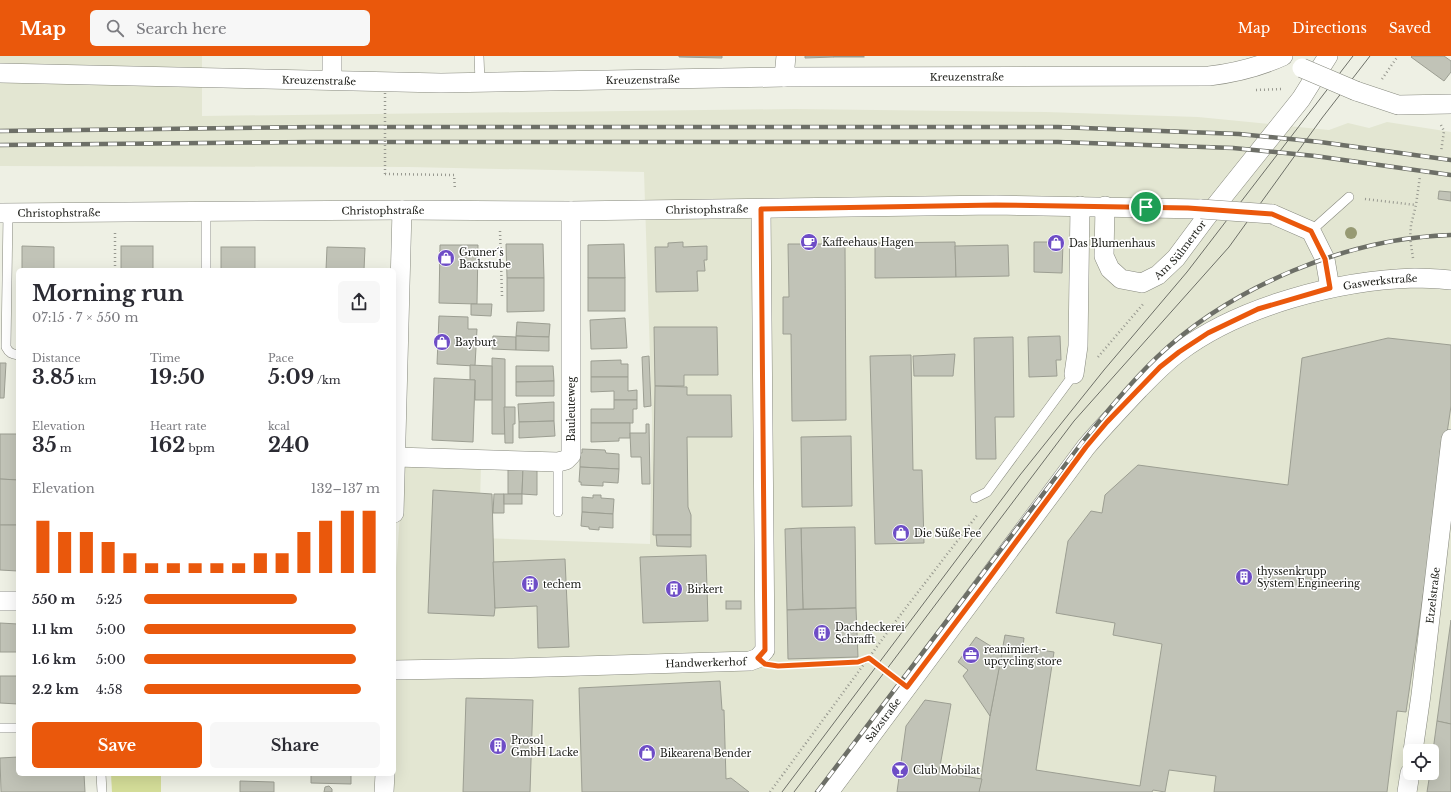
<!DOCTYPE html>
<meta charset="utf-8">
<style>
:root{--surface:#fff;--page:#f7f7f7;--text:#2b2b33;--muted:#7c7c81;--accent:#ea580c}
body{margin:0;font-family:"Libre Baskerville",serif;background:var(--page);color:var(--text);height:100vh;display:flex;flex-direction:column;font-size:15px;white-space:nowrap}
*{box-sizing:border-box;margin:0}
p{font-size:13px;color:var(--muted)}
.icon{flex:none;width:22px;height:22px;fill:none;stroke:currentColor;stroke-width:2;stroke-linecap:round;stroke-linejoin:round}
.map{position:relative;flex:1;overflow:hidden}
.side{position:absolute;left:16px;top:212px;width:380px;height:508px;display:flex;flex-direction:column;background:var(--surface);border-radius:6px;box-shadow:0 4px 16px #0002}
.side>*{flex:none}
.buttons{position:absolute;left:1403px;top:688px;display:grid;gap:8px}
.buttons a{display:grid;place-items:center;width:36px;height:36px;border-radius:6px;background:var(--surface);box-shadow:0 4px 16px #0002;font-size:20px}
.pin{position:absolute;display:grid;place-items:center;width:34px;height:34px;color:#fff;margin:-17px;border:2px solid #fff;border-radius:50%;box-shadow:0 1px 4px #0007}
.round{display:grid;place-items:center;flex:none;width:42px;height:42px;border-radius:6px;background:var(--page)}
.headline{display:flex;align-items:center;justify-content:space-between;height:68px;padding:0 16px}
h1{font-size:22px;font-weight:800;line-height:30px}
.stats{display:grid;grid-template-columns:repeat(3,1fr);gap:6px;height:68px;padding:4px 16px}
.stats div{display:grid;align-content:center}
.stats b{font-size:20px;font-weight:800}
.stats small{font-size:11px;font-weight:400}
.stats p{font-size:11px}
.chart{height:112px;padding:8px 16px}
.chart p{display:flex;justify-content:space-between}
.chart svg{width:100%;height:72px;margin-top:4px;stroke:var(--accent);stroke-width:6}
.action{display:flex;gap:8px;margin-top:auto;padding:8px 16px}
.action a{flex:1;height:46px;border-radius:6px;background:var(--accent);color:#fff;font-size:16px;font-weight:800;line-height:46px;text-align:center}
.action a+a{background:var(--page);color:var(--text)}
ul{padding:0 16px;list-style:none;font-size:13px}
li{display:grid;grid-template-columns:64px 48px 1fr;align-items:center;height:30px}
li i{height:10px;border-radius:5px;background:var(--accent)}
header{display:flex;align-items:center;gap:24px;box-sizing:border-box;height:56px;padding:0 20px;background:var(--accent);color:#fff}
header strong{font-size:19px}
nav{display:flex;gap:22px;margin-inline-start:auto;font-size:14px}
.search{width:280px;height:36px;background:var(--page);display:flex;align-items:center;gap:10px;box-sizing:border-box;padding:0 14px;border-radius:6px;color:var(--muted);font-size:15px}
.map>svg:first-child{display:block}
</style>
<header>
<strong>Map</strong>
<div class="search"><svg class="icon" aria-label="search" viewBox="0 0 24 24"><circle cx="10" cy="10" r="6"/><path d="M15 15l6 6"/></svg>Search here</div>
<nav><a>Map</a><a>Directions</a><a>Saved</a></nav>
</header>
<div class="map">
<svg width="1451" height="736" viewBox="0 0 1451 736">
<rect width="100%" height="100%" fill="#eef0e4"/>
<path fill="#e3e6d2" fill-rule="evenodd" d="M 0,0 L 202,0 L 202,60 L 795,53 L 1046,56 L 1198,61 L 1329,74 L 1348,67 L 1369,72 L 1387,66 L 1451,76 L 1451,736 L 379,736 L 394,718 L 394,538 L 404,407 L 481,411 L 479,482 L 650,488 L 652,363 L 644,116 L 409,111 L 0,110 ZM 1410,695 L 1432,695 L 1432,717 L 1410,717 Z"/>
<polygon fill="#d5de99" points="111,718 161,718 161,736 112,736"/>
<g fill="#c1c3b7" stroke="#9c9e92">
<polygon points="679,0 722,0 722,2 679,1"/>
<polygon points="805,0 834,0 834,1 805,2"/>
<rect x="834" y="0" width="30" height="1"/>
<polygon points="1412,0 1444,0 1451,5 1451,16 1444,25 1411,1"/>
<polygon points="1439,135 1451,136 1451,145 1438,143"/>
<polygon points="683,186 683,191 707,190 707,204 704,204 705,215 697,215 698,235 656,236 655,191 668,191 668,187"/>
<polygon points="955,186 956,221 875,222 875,187"/>
<polygon points="1034,186 1063,186 1062,217 1034,216"/>
<polygon points="506,188 543,188 544,222 507,222"/>
<polygon points="624,188 625,222 588,222 588,189"/>
<polygon points="788,188 845,188 846,364 792,365 791,278 783,278 783,241 789,241"/>
<polygon points="440,189 478,189 477,248 439,247"/>
<polygon points="1008,189 1009,220 956,221 955,190"/>
<polygon points="22,190 54,191 54,214 22,214"/>
<rect x="121" y="190" width="32" height="24"/>
<rect x="221" y="191" width="34" height="23"/>
<polygon points="327,191 365,192 364,214 326,214"/>
<polygon points="507,222 544,222 544,255 507,256"/>
<rect x="588" y="222" width="37" height="33"/>
<polygon points="471,248 492,248 491,260 471,259"/>
<polygon points="439,260 468,261 468,273 477,273 475,310 437,308"/>
<polygon points="625,262 627,292 591,293 590,264"/>
<polygon points="517,266 550,268 549,281 516,280"/>
<polygon points="654,271 717,271 718,319 684,319 684,330 655,330"/>
<polygon points="493,280 516,281 516,294 492,293"/>
<polygon points="516,280 549,281 549,295 516,294"/>
<polygon points="1060,280 1061,304 1056,304 1057,320 1029,321 1028,281"/>
<polygon points="1013,281 1014,361 995,361 996,403 976,403 974,282"/>
<polygon points="1388,282 1451,289 1451,350 1406,656 1397,655 1387,736 1214,736 1216,720 1169,714 1165,736 1153,734 1152,736 979,736 990,660 1005,579 1024,582 1022,597 1033,599 1034,593 1054,596 1036,714 1140,730 1162,588 1113,579 1115,567 1056,557 1068,485 1091,455 1102,457 1105,439 1138,409 1288,429 1302,302"/>
<polygon points="955,298 953,320 914,320 913,300"/>
<polygon points="911,299 913,414 922,414 924,487 875,488 870,300"/>
<polygon points="649,300 651,350 644,351 642,301"/>
<polygon points="492,302 505,303 505,378 492,378"/>
<polygon points="621,304 621,308 628,308 628,321 591,321 591,305"/>
<polygon points="0,307 6,307 4,342 0,342"/>
<polygon points="470,309 492,310 492,344 475,344 475,324 470,324"/>
<polygon points="516,310 553,310 554,325 516,326"/>
<polygon points="591,321 628,321 628,335 637,334 637,344 614,344 614,335 591,336"/>
<polygon points="434,322 475,324 473,386 432,384"/>
<polygon points="554,325 554,340 516,340 516,326"/>
<polygon points="655,330 687,331 687,339 731,339 732,381 687,381 688,451 691,459 691,479 653,479"/>
<polygon points="614,344 637,344 637,353 633,353 633,367 591,367 591,353 614,353"/>
<polygon points="554,346 554,365 519,366 518,348"/>
<polygon points="504,351 515,351 515,368 513,368 513,387 505,387"/>
<polygon points="554,365 555,380 519,382 519,366"/>
<polygon points="591,367 630,367 630,382 619,382 619,385 591,386"/>
<polygon points="646,368 649,368 650,428 642,428 641,401 631,401 630,377 646,377"/>
<polygon points="0,378 18,378 18,424 0,423"/>
<polygon points="851,380 852,450 802,451 801,381"/>
<polygon points="582,393 605,394 606,397 619,398 619,413 580,411 580,397 582,397"/>
<polygon points="508,411 523,412 522,438 508,438"/>
<polygon points="580,411 619,413 618,427 603,426 603,430 581,429 581,426 579,426"/>
<polygon points="523,412 537,412 537,439 522,438"/>
<polygon points="0,423 18,424 18,469 0,469"/>
<polygon points="433,434 492,438 495,552 494,560 428,557"/>
<polygon points="494,438 504,438 504,457 493,457"/>
<rect x="504" y="438" width="18" height="10"/>
<polygon points="593,439 601,439 601,442 614,443 613,458 582,456 582,441 593,442"/>
<polygon points="582,456 613,458 613,472 599,471 599,474 589,473 589,471 581,470"/>
<polygon points="0,469 18,469 18,515 0,514"/>
<polygon points="855,471 856,552 803,553 801,472"/>
<polygon points="801,472 803,553 787,554 785,473"/>
<polygon points="656,479 691,479 691,491 657,490"/>
<polygon points="706,499 708,565 643,567 640,501"/>
<polygon points="565,503 569,591 538,592 537,550 495,552 493,506"/>
<rect x="726" y="545" width="15" height="8"/>
<polygon points="856,552 858,601 788,603 787,554"/>
<polygon points="1451,564 1451,668 1437,665"/>
<polygon points="0,567 18,568 18,596 0,596"/>
<polygon points="976,581 1002,597 990,660 963,620 968,614 958,606"/>
<polygon points="0,620 18,620 18,648 0,647"/>
<polygon points="720,625 722,654 724,654 726,723 731,722 749,736 582,736 579,632"/>
<polygon points="466,642 533,644 530,736 463,736"/>
<polygon points="925,644 951,648 939,716 982,723 979,736 897,736 906,670"/>
<polygon points="1437,665 1451,668 1451,736 1427,736 1430,717 1432,717 1432,702"/>
<polygon points="18,701 18,718 84,718 85,736 1,736 0,702"/>
<polygon points="311,718 351,718 351,728 311,727"/>
<polygon points="240,725 274,726 274,736 240,736"/>
<polygon points="329,730 332,733 332,736 324,736 325,731"/>
</g>
<g fill="none" stroke-linecap="round" stroke-linejoin="round">
<g stroke="#87897e" stroke-width="10">
<g id="lane">
<polyline points="479,0 480,26"/>
<path d="M 8,158 L 6,291 C 9,297 12,298 18,299"/>
<polyline points="1311,175 1349,141"/>
<polyline points="206,214 206,156"/>
<polyline points="975,442 987,436 1074,318"/>
<polyline points="558,456 558,406"/>
<polyline points="0,672 18,672"/>
<polyline points="101,718 102,736"/>
</g>
</g>
<g stroke="#87897e" stroke-width="20">
<g id="street">
<path id="s1" d="M 0,17 L 441,27 L 784,21 L 1209,20 C 1235,17 1259,11 1283,0"/>
<polyline points="784,21 786,0"/>
<polyline points="332,24 332,0"/>
<polyline points="1356,35 1398,49 1451,48"/>
<path id="s2" d="M 1105,150 L 1104,200 L 1110,213 L 1121,223 L 1142,227 L 1158,219 L 1176,202 L 1205,163 L 1301,43 L 1328,0"/>
<path id="s3" d="M 0,157 L 402,154 L 571,155 L 996,149 L 1201,153"/>
<polyline points="1272,158 1311,175 1325,203 1330,232"/>
<polyline points="1074,318 1078,290 1080,150"/>
<polyline points="396,401 558,406 566,404 571,399 571,155"/>
<polyline points="394,457 402,154"/>
<polyline points="0,545 18,545"/>
<path id="s4" d="M 394,614 L 513,612 L 750,605 L 758,602 L 765,594 L 761,153"/>
<path id="s5" d="M 1413,695 L 1421,639 L 1451,383"/>
<polyline points="384,736 385,718"/>
<path id="s6" d="M 829,736 L 1086,391 C 1103,371 1121,352 1139,333 C 1152,320 1164,307 1179,296 C 1240,250 1339,224 1415,222 C 1427,222 1439,223 1451,224"/>
<polyline points="1407,736 1410,717"/>
</g>
</g>
<g stroke="#97988f" stroke-width="2.5" stroke-dasharray="1 3" stroke-linecap="butt">
<polyline points="1382,23 1398,0"/>
<polyline points="1256,34 1283,33"/>
<polyline points="1441,69 1444,75 1441,96"/>
<polyline points="385,118 454,119 455,134"/>
<polyline points="1365,143 1416,149"/>
<polyline points="500,175 502,240"/>
<polyline points="115,177 115,214"/>
<polyline points="1413,202 1410,182 1411,169 1416,149 1420,120"/>
<polyline points="1098,301 1144,247"/>
<polyline points="779,610 858,606 869,602 891,619"/>
<polyline points="770,736 895,566 978,458"/>
</g>
<use href="#lane" stroke="#fff" stroke-width="9"/>
<use href="#street" stroke="#fff" stroke-width="19"/>
<g stroke="#6d6f67" stroke-width="1">
<polyline points="782,736 1020,419 1104,314 1187,216 1353,0"/>
<polyline points="794,736 1074,365 1229,191 1322,62 1370,0"/>
</g>
<g stroke="#6d6f67" stroke-width="4.5">
<g id="rail">
<polyline points="0,75 314,71 1058,71 1239,78 1320,86 1451,104"/>
<polyline points="0,89 314,86 1058,86 1233,92 1315,100 1451,119"/>
<path d="M 817,736 L 1081,388 C 1105,358 1129,328 1157,301 C 1232,230 1348,182 1451,179"/>
</g>
</g>
<use href="#rail" stroke="#fff" stroke-width="3" stroke-dasharray="9" stroke-linecap="butt"/>
<g stroke="#87897e" stroke-width="20" stroke-linecap="butt">
<g id="street-bridge">
<polyline points="1302,12 1356,35"/>
<polyline points="1201,153 1272,158"/>
</g>
</g>
<polyline stroke="#97988f" stroke-width="2.5" stroke-dasharray="1 3" stroke-linecap="butt" points="385,118 385,37"/>
<use href="#street-bridge" stroke="#fff" stroke-width="19"/>
</g>
<circle fill="#979a73" cx="1351" cy="177" r="6"/>
<g fill="none" stroke-linecap="round" stroke-linejoin="round">
<g stroke="#fff" stroke-width="8">
<polygon id="route" points="996,149 1188,152 1272,158 1311,175 1325,203 1330,232 1258,253 1208,277 1179,296 1160,311 1107,366 1086,391 990,521 907,631 869,602 858,606 778,610 765,608 758,602 765,594 761,153"/>
</g>
<use href="#route" stroke="#ea580c" stroke-width="5"/>
</g>
<defs>
<g id="cafe-disc" transform="scale(0.9)"><circle r="9.5" fill="#6e4dc6" stroke="#fff"/><path d="M-5.5-4.5H6V0H3Q3 3.5 0 3.5H-2.5Q-5.5 3.5-5.5 0ZM3-3.2v2h1.7v-2ZM-6 4.5H4V6H-6Z" fill="#fff"/></g>
<g id="shop-disc" transform="scale(0.9)"><circle r="9.5" fill="#6e4dc6" stroke="#fff"/><path d="M-5-2.5h2.3a2.7 3.5 0 0 1 5.4 0H5L5.5 6h-11ZM-1.5-2.5h3a1.5 2.3 0 0 0-3 0Z" fill="#fff"/></g>
<g id="building-disc" transform="scale(0.9)"><circle r="9.5" fill="#6e4dc6" stroke="#fff"/><path d="M-4-6H4V6H1V3H-1V6H-4ZM-2.5-4.3h1.7v1.8h-1.7ZM.8-4.3h1.7v1.8H.8ZM-2.5-1h1.7V.8h-1.7ZM.8-1h1.7V.8H.8Z" fill="#fff"/></g>
<g id="office-disc" transform="scale(0.9)"><circle r="9.5" fill="#6e4dc6" stroke="#fff"/><path d="M-6-3h4V-5.5h4V-3h4V5H-6ZM-1-4.5V-3h2v-1.5ZM-6 0V1H6V0Z" fill="#fff"/></g>
<g id="bar-disc" transform="scale(0.9)"><circle r="9.5" fill="#6e4dc6" stroke="#fff"/><path d="M-6-5H6L.8 .8V4.5H3.5V6h-7V4.5H-.8V.8Z" fill="#fff"/></g>
</defs>
<g fill-rule="evenodd">
<use href="#cafe-disc" x="809" y="186"/>
<use href="#shop-disc" x="1056" y="187"/>
<use href="#shop-disc" x="446" y="202"/>
<use href="#shop-disc" x="442" y="286"/>
<use href="#shop-disc" x="901" y="477"/>
<use href="#building-disc" x="1244" y="521"/>
<use href="#building-disc" x="530" y="528"/>
<use href="#building-disc" x="674" y="533"/>
<use href="#building-disc" x="822" y="577"/>
<use href="#office-disc" x="971" y="599"/>
<use href="#building-disc" x="498" y="690"/>
<use href="#shop-disc" x="647" y="697"/>
<use href="#bar-disc" x="900" y="714"/>
</g>
<g text-anchor="middle" stroke-width="3" stroke-linejoin="round" paint-order="stroke">
<g font-size="10" fill="#20211c" stroke="#fff">
<text dy="4" stroke="none"><textPath href="#s1" startOffset="967">Kreuzenstraße</textPath></text>
<text dy="4" stroke="none"><textPath href="#s1" startOffset="643">Kreuzenstraße</textPath></text>
<text dy="4" stroke="none"><textPath href="#s1" startOffset="319">Kreuzenstraße</textPath></text>
<text dy="4" stroke="none"><textPath href="#s3" startOffset="707">Christophstraße</textPath></text>
<text dy="4" stroke="none"><textPath href="#s3" startOffset="383">Christophstraße</textPath></text>
<text dy="4" stroke="none"><textPath href="#s3" startOffset="59">Christophstraße</textPath></text>
<text dy="4" stroke="none"><textPath href="#s2" startOffset="152">Am Sülmertor</textPath></text>
<text dy="4" stroke="none"><textPath href="#s6" startOffset="779">Gaswerkstraße</textPath></text>
<text transform="translate(571 353) rotate(-90)" y="4">Bauleuteweg</text>
<text dy="4" stroke="none"><textPath href="#s5" startOffset="157">Etzelstraße</textPath></text>
<text dy="4" stroke="none"><textPath href="#s4" startOffset="312">Handwerkerhof</textPath></text>
<text dy="4" stroke="none"><textPath href="#s6" startOffset="90">Salzstraße</textPath></text>
</g>
<g font-size="10" fill="#20211c" stroke="#fff" text-anchor="start">
<text x="822" y="190">Kaffeehaus Hagen</text>
<text x="1069" y="191">Das Blumenhaus</text>
<text x="459" y="200">Gruner´s<tspan x="459" dy="12">Backstube</tspan></text>
<text x="455" y="290">Bayburt</text>
<text x="914" y="481">Die Süße Fee</text>
<text x="1257" y="519">thyssenkrupp<tspan x="1257" dy="12">System Engineering</tspan></text>
<text x="543" y="532">techem</text>
<text x="687" y="537">Birkert</text>
<text x="835" y="575">Dachdeckerei<tspan x="835" dy="12">Schrafft</tspan></text>
<text x="984" y="597">reanimiert -<tspan x="984" dy="12">upcycling store</tspan></text>
<text x="511" y="688">Prosol<tspan x="511" dy="12">GmbH Lacke</tspan></text>
<text x="660" y="701">Bikearena Bender</text>
<text x="913" y="718">Club Mobilat</text>
</g>
</g>
</svg>
<div class="buttons">
<a><svg class="icon" aria-label="locate" viewBox="0 0 24 24"><circle cx="12" cy="12" r="6"/><path d="M12 2v4M12 18v4M2 12h4M18 12h4"/></svg></a>
</div>
<div class="pin" style="left:1146px;top:151px;background:#1e9e55"><svg class="icon" aria-label="arrive" viewBox="0 0 24 24"><path d="M6 21V4h12l-3 4 3 4H6"/></svg></div>
<section class="side">
<div class="headline"><div><h1>Morning run</h1><p>07:15 · 7 × 550 m</p></div><a class="round"><svg class="icon" aria-label="share" viewBox="0 0 24 24"><path d="M12 15V3M7 8l5-5 5 5M5 13v7h14v-7"/></svg></a></div>
<div class="stats">
<div><p>Distance</p><b>3.85<small> km</small></b></div>
<div><p>Time</p><b>19:50</b></div>
<div><p>Pace</p><b>5:09<small> /km</small></b></div>
</div>
<div class="stats">
<div><p>Elevation</p><b>35<small> m</small></b></div>
<div><p>Heart rate</p><b>162<small> bpm</small></b></div>
<div><p>kcal</p><b>240</b></div>
</div>
<div class="chart"><p><span>Elevation</span>132–137 m</p>
<svg viewBox="0 0 160 44" preserveAspectRatio="none"><path d="M5 44V12M15 44V19M25 44V19M35 44V25M45 44V32M55 44V38M65 44V38M75 44V38M85 44V38M95 44V38M105 44V32M115 44V32M125 44V19M135 44V12M145 44V6M155 44V6"/></svg>
</div>
<ul>
<li><b>550 m</b>5:25<i style="width:65%"></i></li>
<li><b>1.1 km</b>5:00<i style="width:90%"></i></li>
<li><b>1.6 km</b>5:00<i style="width:90%"></i></li>
<li><b>2.2 km</b>4:58<i style="width:92%"></i></li>
</ul>
<div class="action"><a>Save</a><a>Share</a></div>
</section>
</div>
